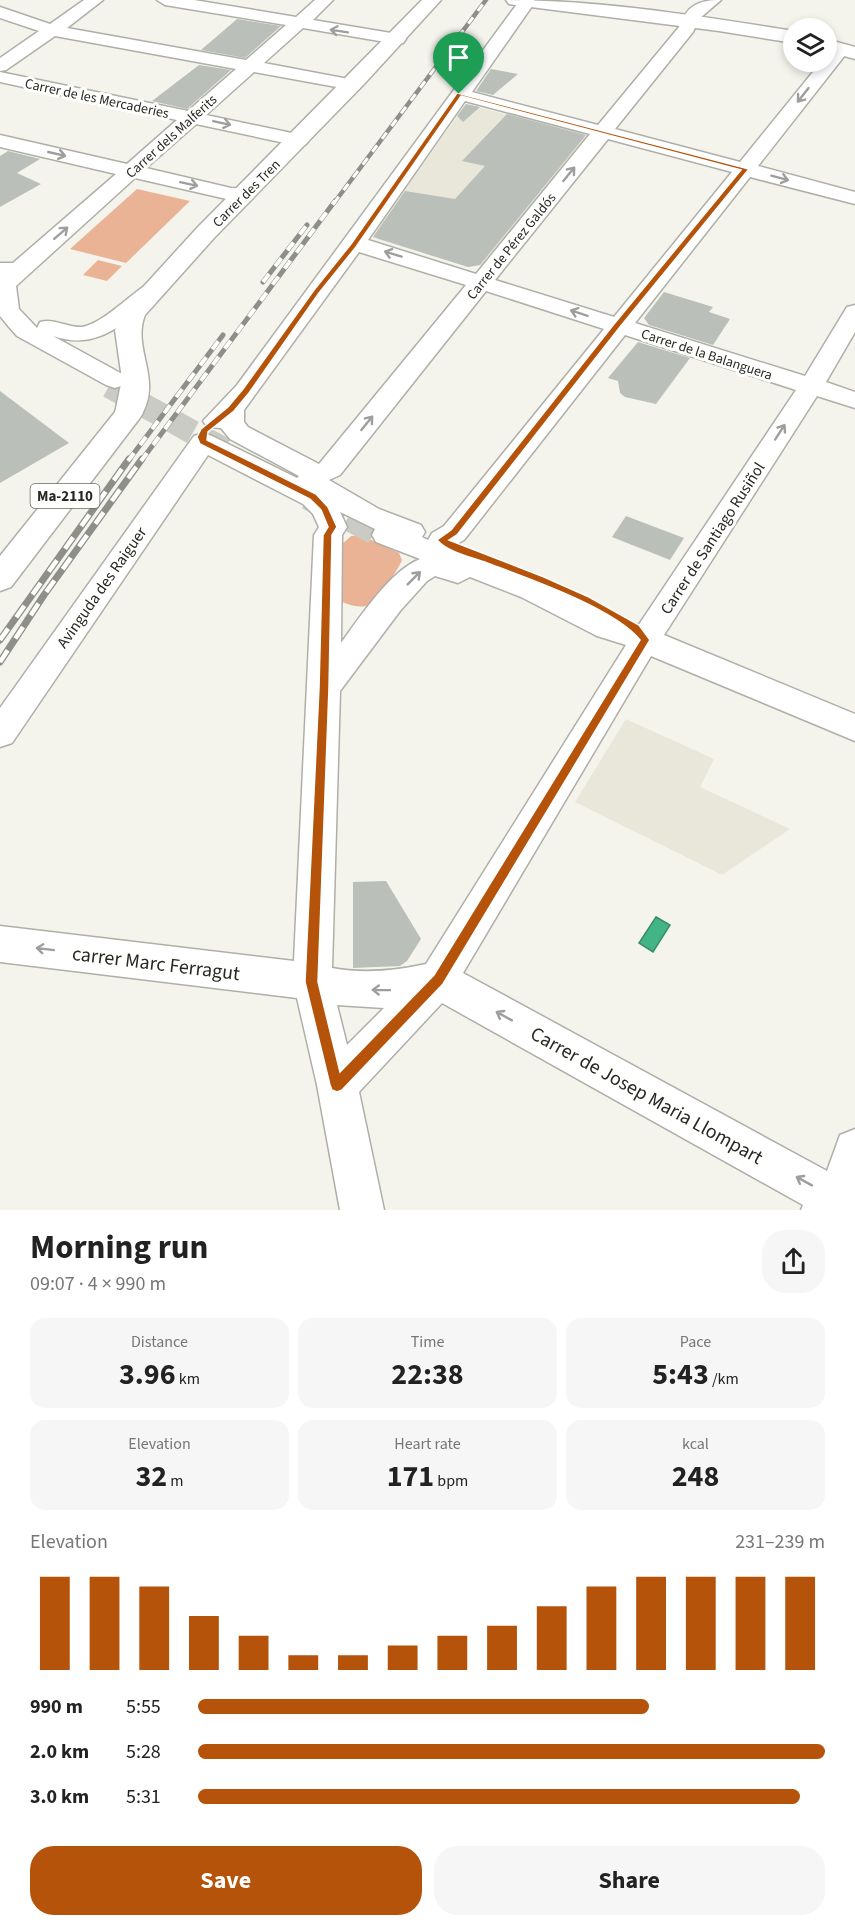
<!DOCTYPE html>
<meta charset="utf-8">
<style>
:root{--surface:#fff;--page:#f6f6f6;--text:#222;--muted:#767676;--accent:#b45309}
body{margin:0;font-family:"Source Sans 3",sans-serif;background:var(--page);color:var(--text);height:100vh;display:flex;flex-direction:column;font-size:22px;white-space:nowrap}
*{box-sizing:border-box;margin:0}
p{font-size:20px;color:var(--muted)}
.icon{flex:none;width:33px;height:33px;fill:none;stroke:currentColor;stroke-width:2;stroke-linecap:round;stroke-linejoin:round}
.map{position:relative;height:1210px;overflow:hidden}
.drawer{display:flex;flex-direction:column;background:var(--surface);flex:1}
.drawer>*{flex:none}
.tools{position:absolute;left:783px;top:18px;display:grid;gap:12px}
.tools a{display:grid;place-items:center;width:54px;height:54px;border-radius:50%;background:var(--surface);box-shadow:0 3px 9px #0003;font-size:30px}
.pin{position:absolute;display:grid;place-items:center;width:51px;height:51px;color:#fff;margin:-62px -26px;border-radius:50% 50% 50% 0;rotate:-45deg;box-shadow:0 0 6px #0007}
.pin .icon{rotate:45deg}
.round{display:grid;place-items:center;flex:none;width:63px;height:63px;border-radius:24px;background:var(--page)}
.head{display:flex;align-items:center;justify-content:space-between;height:102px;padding:0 30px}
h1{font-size:33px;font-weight:700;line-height:45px}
.figures{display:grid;grid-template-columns:repeat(3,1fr);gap:9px;height:102px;padding:6px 30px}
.figures div{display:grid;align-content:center;border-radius:15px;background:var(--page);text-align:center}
.figures b{font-size:30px;font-weight:700}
.figures small{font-size:16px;font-weight:400}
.figures p{font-size:16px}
.chart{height:168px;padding:12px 30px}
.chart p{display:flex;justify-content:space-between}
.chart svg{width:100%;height:108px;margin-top:6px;stroke:var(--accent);stroke-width:6}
.action{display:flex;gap:12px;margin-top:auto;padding:12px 30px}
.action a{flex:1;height:69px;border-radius:24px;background:var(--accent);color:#fff;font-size:24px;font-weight:700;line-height:69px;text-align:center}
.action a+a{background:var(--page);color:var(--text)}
ul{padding:0 30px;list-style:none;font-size:20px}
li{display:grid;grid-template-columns:96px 72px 1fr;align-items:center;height:45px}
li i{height:15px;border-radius:8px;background:var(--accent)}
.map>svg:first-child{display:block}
</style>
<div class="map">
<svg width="855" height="1210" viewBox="0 0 855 1210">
<rect width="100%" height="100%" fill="#f4f4ed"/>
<g fill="#e8e7d9">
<polygon points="473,106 581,133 585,138 482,265 468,267 377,239 373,233 462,110"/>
<polygon points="626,719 714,759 700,787 790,829 722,875 575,802"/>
</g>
<g fill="#ebb396">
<polygon points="137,189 190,201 126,263 70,249"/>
<polygon points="98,260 122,266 107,281 83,275"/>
<path d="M 361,535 L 399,553 L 402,560 C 398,570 376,603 366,606 C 357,608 345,604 337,599 L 340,546 L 351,536 Z"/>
</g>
<polygon fill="#41b584" stroke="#3a8b68" stroke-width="1.5" points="656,917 670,925 653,952 639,943"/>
<g fill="#bbbfb9">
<polygon points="237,19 281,26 245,58 201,50"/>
<polygon points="199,65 231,70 187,109 152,101"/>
<polygon points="491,69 518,74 493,95 476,91"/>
<polygon points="466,104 480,107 463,122 457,116"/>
<polygon points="507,114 586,135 480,265 468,267 373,237 405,191 455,199 485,166 462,161"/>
<polygon points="8,151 40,159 17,173 41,184 0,207 0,156"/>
<polygon points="664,292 713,307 709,312 730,319 713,345 649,325 644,318"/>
<polygon points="638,342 690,358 656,404 625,397 620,393 618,381 608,378"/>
<polygon points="0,391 69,443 0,483"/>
<polygon points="626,516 684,538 670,560 612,537"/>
<polygon points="386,881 421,939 407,961 400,966 353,968 353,882"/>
</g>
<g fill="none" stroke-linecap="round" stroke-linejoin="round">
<polyline stroke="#cbcbc5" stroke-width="24" stroke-dasharray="24 12" stroke-linecap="butt" points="109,386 232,454"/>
<polyline stroke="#cbcbc5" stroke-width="30" stroke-dasharray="30 15" stroke-linecap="butt" points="309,495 386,535"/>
<g stroke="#afafa8" stroke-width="3">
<g id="street">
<path d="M 84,0 L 103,0 L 67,28 L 246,60 L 286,25 L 165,5 L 157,0 L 194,0 L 296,17 L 315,0 L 333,0 L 313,20 L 403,35 L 406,39 L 403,43 L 397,44 L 303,28 L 264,63 L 359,81 L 362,85 L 359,89 L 353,90 L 254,72 L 206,115 L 306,136 L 309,140 L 306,144 L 299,146 L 196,124 L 146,168 L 231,188 L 253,189 L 256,193 L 253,197 L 231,200 L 135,178 L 16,286 L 19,309 L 37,328 L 40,322 C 55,318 67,328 82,327 C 101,324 127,298 143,287 L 151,285 L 159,287 L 162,292 L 159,297 C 123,321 100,352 53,336 L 124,375 L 127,380 L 124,385 L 115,388 L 106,385 L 17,336 L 9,327 L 0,316 L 0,263 L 13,263 L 116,174 L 0,147 L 0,135 L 127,164 L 177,120 L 0,82 L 0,72 L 188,111 L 236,69 L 55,36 L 6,70 L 0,71 L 0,58 L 39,31 L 0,18 L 0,7 L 50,24 Z"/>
<path d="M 520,0 L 534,0 L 535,2 L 472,92 L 598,125 L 679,27 C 687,5 699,0 721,0 L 699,19 L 693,32 L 615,129 L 740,162 L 821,62 L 826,62 C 826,50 835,43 846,46 L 849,50 L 758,166 L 855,192 L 855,204 L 750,177 L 635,323 L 805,376 L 847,307 L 855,305 L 855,332 L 826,382 L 855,392 L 855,408 L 817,396 L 664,635 L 855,714 L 855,741 L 651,656 L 463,973 L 827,1171 L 840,1135 L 855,1129 L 855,1210 L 801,1210 L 803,1205 L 442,1003 L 359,1092 L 384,1210 L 340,1210 L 317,1085 L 297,998 L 0,962 L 0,926 L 294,961 L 314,535 L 319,527 L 313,514 L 303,504 L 208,455 L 12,743 L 0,747 L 0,708 L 194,436 L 203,433 L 212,436 L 297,478 L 299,476 L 230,439 L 221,428 L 207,427 L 203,421 L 237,385 ZM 465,101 L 590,134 L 476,274 L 368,240 ZM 608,139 L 732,172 L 614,317 L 495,280 ZM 359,252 L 466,285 L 319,464 L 248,427 L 244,422 L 244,410 ZM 486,291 L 604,329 L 444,526 L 432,533 L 428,540 L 422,537 L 425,532 L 421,525 L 379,509 L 329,480 L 340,475 ZM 625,335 L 796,390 L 638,626 L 619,620 L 541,581 L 450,548 L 464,540 ZM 340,512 L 375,529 L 372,535 L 376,542 L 420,559 C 390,571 360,617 341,643 L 342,535 L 347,527 ZM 435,576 L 458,583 L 470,577 L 521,597 L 597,636 L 626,645 L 426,964 C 394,971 364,974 332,968 L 340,691 L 400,611 L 427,581 ZM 337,1005 L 384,1008 L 347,1045 Z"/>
</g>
</g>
<g stroke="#afafa8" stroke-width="3">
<g id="secondary">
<path d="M 422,0 L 441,0 L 365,83 L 214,238 L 145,315 C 131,350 165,380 139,419 L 129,422 L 119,419 L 115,413 L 122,379 L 115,330 L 124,308 L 197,228 Z"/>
<path d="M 506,0 C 602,0 699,16 794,31 L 794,43 L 719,31 L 515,5 L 509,4 Z"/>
<polygon points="826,39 855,47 855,59 826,51"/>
</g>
</g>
<g stroke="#afafa8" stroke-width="3">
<polygon id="primary" points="129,404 139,407 143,413 139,419 11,587 0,591 0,556 119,407"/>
</g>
<use href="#street" fill="#fff" fill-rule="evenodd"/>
<use href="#secondary" fill="#fff" fill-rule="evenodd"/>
<use href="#primary" fill="#fff" fill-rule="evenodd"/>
<g stroke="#8f8f8a" stroke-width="4.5">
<polyline id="rail-far2" points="334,203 486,0"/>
</g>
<g stroke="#8f8f8a" stroke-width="5">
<g id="rail-far1">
<polyline points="263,282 307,225"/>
<polyline points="128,461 223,335"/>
<polyline points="141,461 335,201"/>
</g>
</g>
<g stroke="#8f8f8a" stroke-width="7">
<g id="rail">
<polyline points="0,640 129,459"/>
<polyline points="0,662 44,595 142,459"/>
</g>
</g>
<use href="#rail-far2" stroke="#fffffe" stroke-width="3" stroke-dasharray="8" stroke-linecap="butt"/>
<use href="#rail-far1" stroke="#fffffe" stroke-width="4" stroke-dasharray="10" stroke-linecap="butt"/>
<use href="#rail" stroke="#fffffe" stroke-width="4.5" stroke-dasharray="14" stroke-linecap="butt"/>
</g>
<defs><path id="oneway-shaft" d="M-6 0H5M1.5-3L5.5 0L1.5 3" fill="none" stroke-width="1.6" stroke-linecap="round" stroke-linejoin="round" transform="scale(1.5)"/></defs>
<g stroke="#9e9e9d">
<use href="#oneway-shaft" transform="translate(339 31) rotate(-171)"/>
<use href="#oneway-shaft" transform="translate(803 95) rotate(128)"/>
<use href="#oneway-shaft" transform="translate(222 123) rotate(12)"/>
<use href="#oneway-shaft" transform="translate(57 154) rotate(13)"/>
<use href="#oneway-shaft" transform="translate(569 174) rotate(-51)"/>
<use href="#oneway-shaft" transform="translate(780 178) rotate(15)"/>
<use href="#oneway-shaft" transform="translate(189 184) rotate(12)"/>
<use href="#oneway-shaft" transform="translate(61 233) rotate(-41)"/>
<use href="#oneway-shaft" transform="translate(393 254) rotate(-163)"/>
<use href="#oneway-shaft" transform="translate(579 313) rotate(-162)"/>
<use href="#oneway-shaft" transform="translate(367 423) rotate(-51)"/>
<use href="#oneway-shaft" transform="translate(780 432) rotate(-57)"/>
<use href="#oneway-shaft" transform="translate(414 578) rotate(-45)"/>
<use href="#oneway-shaft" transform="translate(45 949) rotate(-173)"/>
<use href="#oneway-shaft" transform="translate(381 990) rotate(-179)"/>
<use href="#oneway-shaft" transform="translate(504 1016) rotate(-151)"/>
<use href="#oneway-shaft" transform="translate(804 1181) rotate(-151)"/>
</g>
<path fill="#b45309" stroke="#fff" stroke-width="1.5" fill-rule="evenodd" d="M 457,93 L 749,169 L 620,327 L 457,535 L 449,540 L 544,577 L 589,597 L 639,625 L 650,640 L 443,984 L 342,1090 L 337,1092 L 332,1090 L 330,1085 L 305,982 L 319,688 L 323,535 L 328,527 L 321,510 L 310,499 L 200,444 L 197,437 L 201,429 L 228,407 L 243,389 L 314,290 L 351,244 ZM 461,96 L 741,170 L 614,324 L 451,530 L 437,540 C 449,553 471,557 487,563 C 527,578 614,608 640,640 L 434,975 L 340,1072 L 318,982 L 329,688 L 332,535 L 337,527 L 328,507 L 316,494 L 207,440 L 208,432 L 234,411 L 249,393 L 319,293 L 356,247 Z"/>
<g text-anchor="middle" stroke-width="6" stroke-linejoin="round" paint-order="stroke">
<g font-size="14" fill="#282826" stroke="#fffffe">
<text transform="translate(97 98) rotate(12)" y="5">Carrer de les Mercaderies</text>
<text transform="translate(171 136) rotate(-42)" y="5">Carrer dels Malferits</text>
<text transform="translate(246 193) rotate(-45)" y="5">Carrer des Tren</text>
<text transform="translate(511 246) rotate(-51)" y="5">Carrer de Pérez Galdós</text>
<text transform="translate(707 354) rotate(18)" y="5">Carrer de la Balanguera</text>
</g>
<rect fill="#fffffe" stroke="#686867" stroke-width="1.5" x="30.5" y="484" width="69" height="24" rx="4.5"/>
<g font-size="15" font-weight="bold" fill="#282826">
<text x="65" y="501">Ma-2110</text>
</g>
<g font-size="16" fill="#282826" stroke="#fffffe">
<text transform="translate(712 538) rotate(-57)" y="6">Carrer de Santiago Rusiñol</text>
<text transform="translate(101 587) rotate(-55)" y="6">Avinguda des Raiguer</text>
</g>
<g font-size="20" fill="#282826" stroke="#fffffe">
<text transform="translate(156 963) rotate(7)" y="7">carrer Marc Ferragut</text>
<text transform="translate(647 1095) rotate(29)" y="7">Carrer de Josep Maria Llompart</text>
</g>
</g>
</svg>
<div class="tools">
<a><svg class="icon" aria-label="layers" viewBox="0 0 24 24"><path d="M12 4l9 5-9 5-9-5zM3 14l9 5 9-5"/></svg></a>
</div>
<div class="pin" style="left:459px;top:94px;background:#1e9e55"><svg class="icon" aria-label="arrive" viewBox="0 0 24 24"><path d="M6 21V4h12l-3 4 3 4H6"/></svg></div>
</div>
<section class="drawer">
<div class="head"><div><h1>Morning run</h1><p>09:07 · 4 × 990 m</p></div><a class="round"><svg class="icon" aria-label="share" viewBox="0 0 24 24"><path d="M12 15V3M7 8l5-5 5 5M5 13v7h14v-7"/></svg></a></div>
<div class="figures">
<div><p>Distance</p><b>3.96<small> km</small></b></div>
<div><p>Time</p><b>22:38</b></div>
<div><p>Pace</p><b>5:43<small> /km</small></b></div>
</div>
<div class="figures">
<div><p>Elevation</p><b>32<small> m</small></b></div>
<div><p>Heart rate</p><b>171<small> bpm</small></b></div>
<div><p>kcal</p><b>248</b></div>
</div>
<div class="chart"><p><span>Elevation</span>231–239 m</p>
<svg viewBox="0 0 160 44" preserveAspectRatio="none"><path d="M5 44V6M15 44V6M25 44V10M35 44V22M45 44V30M55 44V38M65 44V38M75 44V34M85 44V30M95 44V26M105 44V18M115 44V10M125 44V6M135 44V6M145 44V6M155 44V6"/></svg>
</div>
<ul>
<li><b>990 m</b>5:55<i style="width:72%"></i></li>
<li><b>2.0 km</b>5:28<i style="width:100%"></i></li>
<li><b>3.0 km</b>5:31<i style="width:96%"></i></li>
</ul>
<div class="action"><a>Save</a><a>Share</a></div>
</section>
